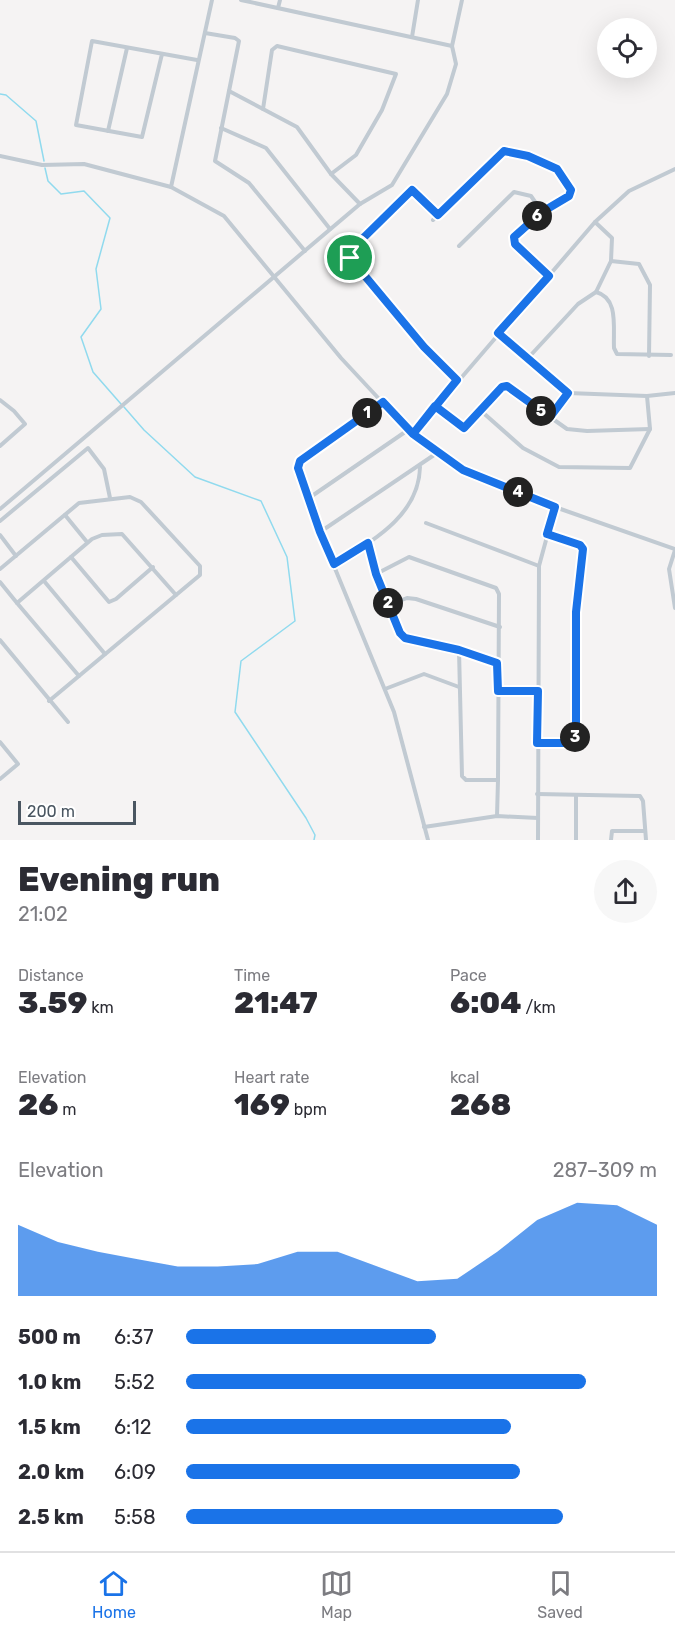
<!DOCTYPE html>
<meta charset="utf-8">
<style>
:root{--surface:#fff;--page:#f7f7f7;--text:#2b2b33;--muted:#7c7c81;--line:#e1e1e2;--accent:#1a73e8}
body{margin:0;font-family:Rubik,sans-serif;background:var(--page);color:var(--text);height:100vh;display:flex;flex-direction:column;font-size:22px;white-space:nowrap}
*{box-sizing:border-box;margin:0}
p{font-size:20px;color:var(--muted)}
.icon{flex:none;width:33px;height:33px;fill:none;stroke:currentColor;stroke-width:2;stroke-linecap:round;stroke-linejoin:round}
.map{position:relative;height:840px;overflow:hidden}
.details{display:flex;flex-direction:column;background:var(--surface);flex:1}
.details>*{flex:none}
.fabs{position:absolute;left:597px;top:18px;display:grid;gap:12px}
.fabs a{display:grid;place-items:center;width:60px;height:60px;border-radius:50%;background:var(--surface);box-shadow:0 6px 24px #0002;font-size:30px}
.scale{position:absolute;left:18px;bottom:15px;width:118px;box-sizing:border-box;padding-left:6px;border:3px solid #4a5661;border-top:0;font-size:16px;line-height:21px;white-space:nowrap;color:#4a5661;-webkit-text-stroke:4px #fff;paint-order:stroke}
.pin{position:absolute;display:grid;place-items:center;width:51px;height:51px;color:#fff;margin:-26px;border:3px solid #fff;border-radius:50%;box-shadow:0 2px 6px #0007}
.km{position:absolute;width:30px;height:30px;margin:-15px;border-radius:50%;background:#222;color:#fff;font-size:16px;line-height:30px;text-align:center}
.round{display:grid;place-items:center;flex:none;width:63px;height:63px;border-radius:32px;background:var(--page)}
.overview{display:flex;align-items:center;justify-content:space-between;height:102px;padding:0 18px}
h1{font-size:33px;font-weight:800;line-height:45px}
.metrics{display:grid;grid-template-columns:repeat(3,1fr);gap:9px;height:102px;padding:6px 18px}
.metrics div{display:grid;align-content:center}
.metrics b{font-size:30px;font-weight:800}
.metrics small{font-size:16px;font-weight:400}
.metrics p{font-size:16px}
.chart{height:168px;padding:12px 18px}
.chart p{display:flex;justify-content:space-between}
.chart svg{width:100%;height:108px;margin-top:6px;fill:var(--accent);opacity:.7}
ul{padding:0 18px;list-style:none;font-size:20px}
li{display:grid;grid-template-columns:96px 72px 1fr;align-items:center;height:45px}
li i{height:15px;border-radius:8px;background:var(--accent)}
.tabs{display:flex;justify-content:space-around;align-items:center;height:84px;border-top:2px solid var(--line);background:var(--surface);font-size:16px;color:var(--muted)}
.tabs a{display:grid;justify-items:center;gap:3px}
.tabs .selected{color:var(--accent)}
.map>svg:first-child{display:block}
</style>
<div class="map">
<svg width="675" height="840" viewBox="0 0 675 840">
<rect width="100%" height="100%" fill="#f5f3f3"/>
<g fill="none" stroke-linecap="round" stroke-linejoin="round">
<g stroke="#90daee" stroke-width="1.5">
<polyline points="0,94 6,95 36,121 44,161"/>
<polyline points="45,168 48,181 61,194 84,191 110,218 96,269 101,309 81,337 93,372 121,404"/>
<polyline points="124,407 144,430 195,477 261,501 287,557 295,621 241,661 235,712 306,818 315,835 314,840"/>
</g>
<g stroke="#c1cad2" stroke-width="4">
<polyline points="241,0 452,46"/>
<polyline points="278,8 280,0"/>
<polyline points="205,33 235,38 239,41 215,161 249,183 305,251"/>
<polyline points="412,37 418,0"/>
<polyline points="162,54 142,137 76,125 92,41 197,60"/>
<polyline points="229,91 297,127 331,174 360,204"/>
<polyline points="263,109 272,50 277,46 396,74 382,110 356,155 331,174"/>
<polyline points="221,128 266,148 330,229"/>
<polyline points="108,131 127,48"/>
<polyline points="0,156 42,165 84,164 171,187 224,216 341,358 408,430 437,453 463,470 555,507 675,549"/>
<polyline points="171,187 212,0"/>
<polyline points="438,215 412,191 348,255 425,347 457,380"/>
<path d="M 433,220 L 504,151 C 528,150 566,168 572,193 L 542,212 L 513,241 L 549,276"/>
<polyline points="595,222 612,238 611,261 639,264 650,285 649,356"/>
<polyline points="459,246 514,192 531,196 542,212"/>
<path d="M 596,292 C 619,298 613,327 614,348 L 617,354 L 671,355"/>
<polyline points="529,357 578,304 596,292 611,261"/>
<polyline points="647,396 675,393"/>
<polyline points="0,400 14,411 25,424 0,446"/>
<polyline points="383,402 297,464 320,532 394,712 428,840"/>
<polyline points="435,407 464,427 502,387 507,386 550,417 568,393"/>
<polyline points="480,410 523,448 559,467 630,468 650,429 647,396 568,393 498,333"/>
<polyline points="550,417 567,429 587,431 650,429"/>
<polyline points="413,434 595,222 629,191 675,169"/>
<polyline points="309,498 408,430"/>
<polyline points="0,509 360,204 392,185 447,94 456,64 452,46 462,0"/>
<polyline points="65,515 87,542"/>
<polyline points="0,521 88,448 104,469 110,498"/>
<polyline points="426,523 539,566"/>
<polyline points="320,532 437,453"/>
<polyline points="0,535 16,556"/>
<polyline points="368,543 376,574"/>
<polyline points="675,550 669,569 675,608"/>
<polyline points="71,557 109,602 116,599 153,567"/>
<polygon points="409,557 496,588 499,594 498,780 466,780 462,776 459,650 405,638 400,633 376,574"/>
<path d="M 335,564 C 372,541 419,516 420,467"/>
<polyline points="0,569 79,503 130,497 141,502 200,566 200,575 49,701"/>
<polyline points="44,581 105,654"/>
<polyline points="0,582 17,603"/>
<polyline points="389,605 407,598 416,599 500,627"/>
<polyline points="0,640 68,722"/>
<polyline points="459,650 497,663"/>
<polyline points="79,676 17,603 92,539 102,535 122,534 176,595"/>
<polyline points="385,689 424,674 459,687"/>
<polyline points="498,691 538,691"/>
<polyline points="0,742 18,764 0,779"/>
<polyline points="537,743 571,743 576,735 576,611 583,549 580,545 547,534"/>
<polyline points="537,794 640,796 643,801 646,840"/>
<polyline points="497,816 498,780"/>
<polyline points="424,827 497,816 538,818"/>
<polyline points="538,840 539,566 555,507"/>
<polyline points="576,840 576,796"/>
<polyline points="611,840 612,831 645,831"/>
</g>
</g>
<g fill="none" stroke-linecap="round" stroke-linejoin="round">
<g stroke="#fff" stroke-width="12">
<polyline id="route" points="350,258 424,347 457,380 413,434 383,402 300,461 298,468 320,532 334,564 368,543 376,574 400,633 405,638 459,650 497,663 498,691 538,691 537,743 571,743 576,735 576,612 583,549 580,545 547,534 555,507 463,470 413,434 435,406 464,428 502,387 507,386 550,417 568,393 498,333 549,276 515,244 514,237 542,212 569,196 571,190 557,169 528,156 504,151 438,215 412,190 349,252 350,258"/>
</g>
<use href="#route" stroke="#1a73e8" stroke-width="8"/>
</g>
</svg>
<div class="fabs">
<a><svg class="icon" aria-label="locate" viewBox="0 0 24 24"><circle cx="12" cy="12" r="6"/><path d="M12 2v4M12 18v4M2 12h4M18 12h4"/></svg></a>
</div>
<div class="scale">200 m</div>
<div class="pin" style="left:350px;top:258px;background:#1e9e55"><svg class="icon" aria-label="arrive" viewBox="0 0 24 24"><path d="M6 21V4h12l-3 4 3 4H6"/></svg></div>
<b class="km" style="left:367px;top:413px">1</b>
<b class="km" style="left:388px;top:603px">2</b>
<b class="km" style="left:575px;top:737px">3</b>
<b class="km" style="left:518px;top:492px">4</b>
<b class="km" style="left:541px;top:411px">5</b>
<b class="km" style="left:537px;top:216px">6</b>
</div>
<section class="details">
<div class="overview"><div><h1>Evening run</h1><p>21:02</p></div><a class="round"><svg class="icon" aria-label="share" viewBox="0 0 24 24"><path d="M12 15V3M7 8l5-5 5 5M5 13v7h14v-7"/></svg></a></div>
<div class="metrics">
<div><p>Distance</p><b>3.59<small> km</small></b></div>
<div><p>Time</p><b>21:47</b></div>
<div><p>Pace</p><b>6:04<small> /km</small></b></div>
</div>
<div class="metrics">
<div><p>Elevation</p><b>26<small> m</small></b></div>
<div><p>Heart rate</p><b>169<small> bpm</small></b></div>
<div><p>kcal</p><b>268</b></div>
</div>
<div class="chart"><p><span>Elevation</span>287–309 m</p>
<svg viewBox="0 0 160 44" preserveAspectRatio="none"><path d="M0 44V15L10 22L20 26L30 29L40 32L50 32L60 31L70 26L80 26L90 32L100 38L110 37L120 26L130 13L140 6L150 7L160 15V44z"/></svg>
</div>
<ul>
<li><b>500 m</b>6:37<i style="width:53%"></i></li>
<li><b>1.0 km</b>5:52<i style="width:85%"></i></li>
<li><b>1.5 km</b>6:12<i style="width:69%"></i></li>
<li><b>2.0 km</b>6:09<i style="width:71%"></i></li>
<li><b>2.5 km</b>5:58<i style="width:80%"></i></li>
</ul>
</section>
<nav class="tabs">
<a class="selected"><svg class="icon" aria-label="home" viewBox="0 0 24 24"><path d="M3 11l9-7 9 7M6 9v11h12V9"/></svg>Home</a>
<a><svg class="icon" aria-label="map" viewBox="0 0 24 24"><path d="M3 6l6-2 6 2 6-2v14l-6 2-6-2-6 2zM9 4v14M15 6v14"/></svg>Map</a>
<a><svg class="icon" aria-label="saved" viewBox="0 0 24 24"><path d="M7 4h10v16l-5-4-5 4z"/></svg>Saved</a>
</nav>
